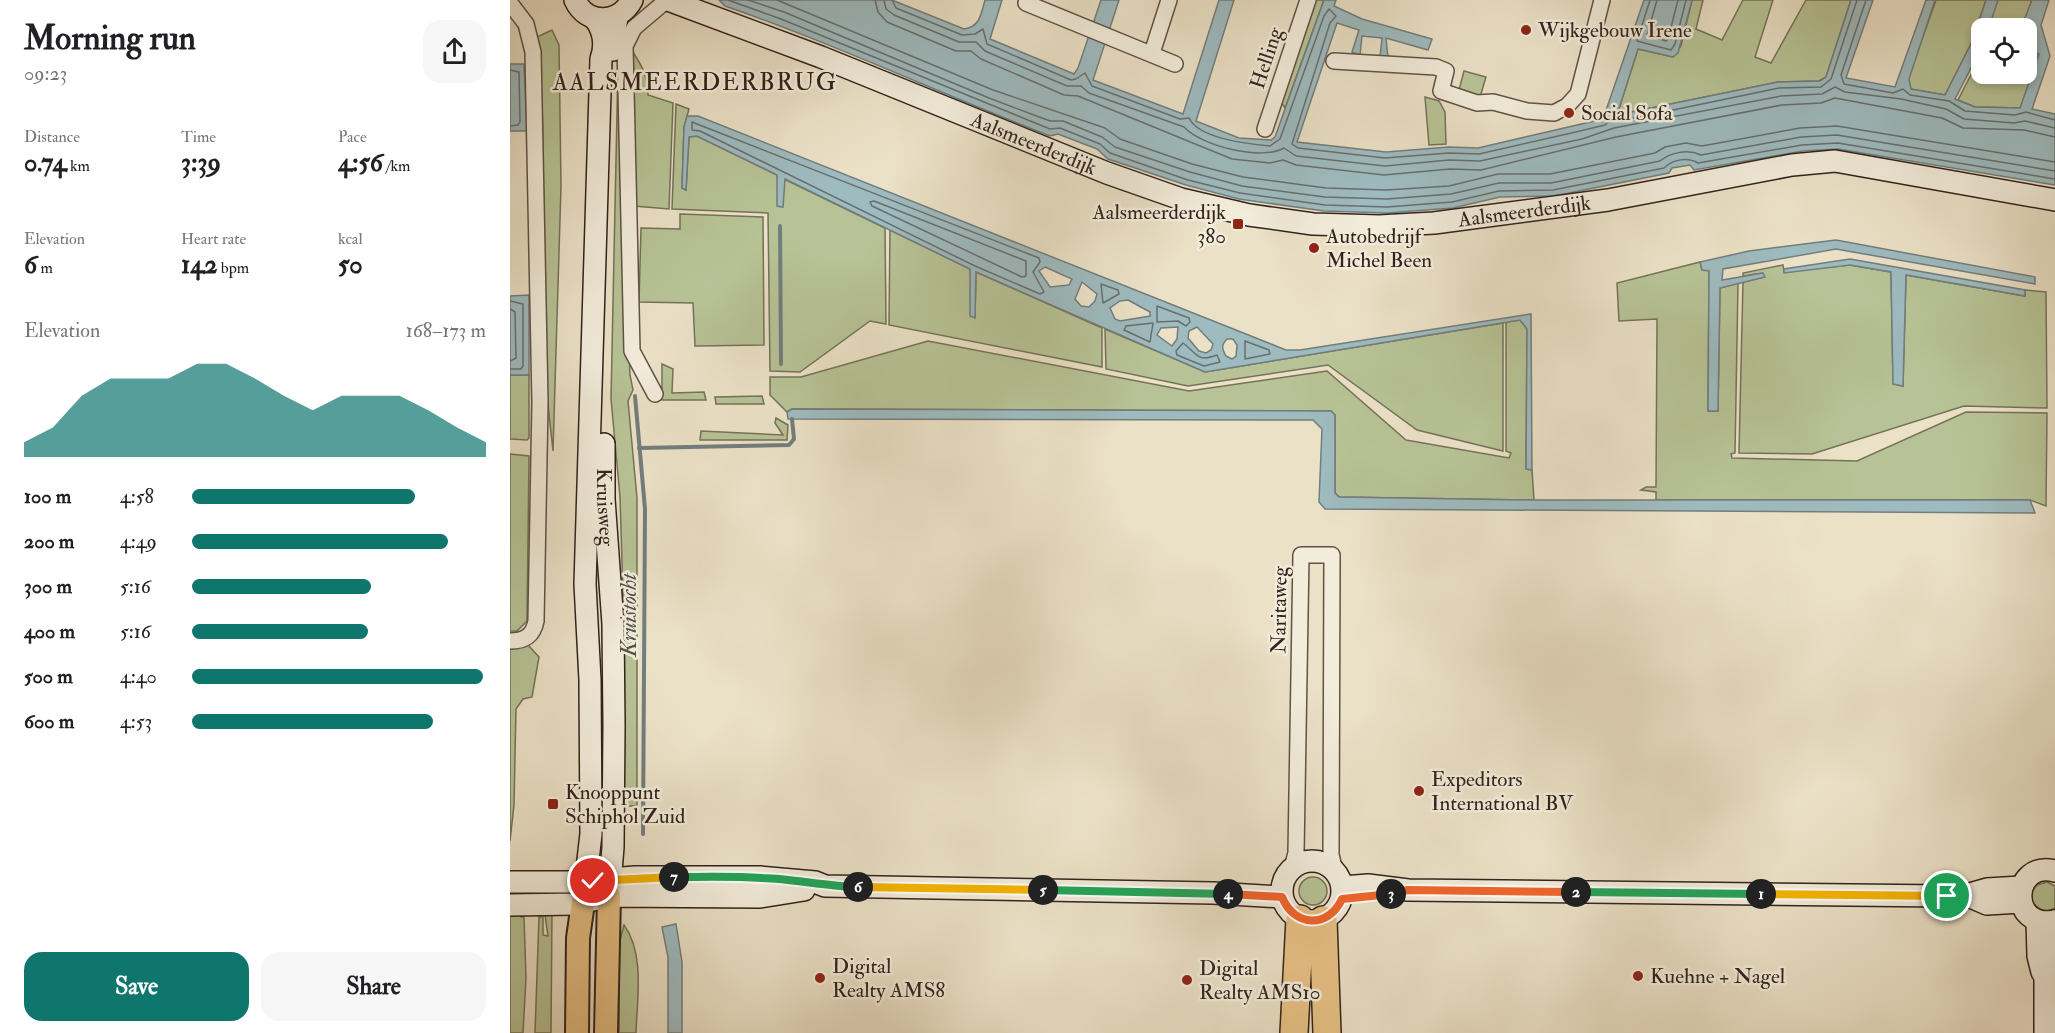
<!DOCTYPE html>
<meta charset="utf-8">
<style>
:root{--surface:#fff;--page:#f6f6f6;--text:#202124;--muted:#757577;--accent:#0f766e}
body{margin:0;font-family:"IM FELL Double Pica",serif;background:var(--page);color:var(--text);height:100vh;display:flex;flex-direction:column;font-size:22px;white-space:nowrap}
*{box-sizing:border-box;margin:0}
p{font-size:20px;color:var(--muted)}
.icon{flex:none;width:33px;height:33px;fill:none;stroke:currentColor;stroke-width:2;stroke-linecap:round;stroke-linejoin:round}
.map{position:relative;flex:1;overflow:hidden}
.details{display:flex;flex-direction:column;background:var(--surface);width:510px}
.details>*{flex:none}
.fabs{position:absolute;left:1461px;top:18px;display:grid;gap:12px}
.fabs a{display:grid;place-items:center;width:66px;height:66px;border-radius:12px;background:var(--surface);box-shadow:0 3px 9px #0003;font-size:30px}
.pin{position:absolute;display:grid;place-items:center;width:51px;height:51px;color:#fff;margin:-26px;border:3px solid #fff;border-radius:50%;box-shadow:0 2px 6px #0007}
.km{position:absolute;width:30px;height:30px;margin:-15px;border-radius:50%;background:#222;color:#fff;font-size:16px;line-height:30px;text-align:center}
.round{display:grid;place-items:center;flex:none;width:63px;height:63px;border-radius:18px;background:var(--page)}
.overview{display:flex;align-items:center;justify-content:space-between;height:102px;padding:0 24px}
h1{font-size:33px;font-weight:700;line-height:45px}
.stats{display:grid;grid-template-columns:repeat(3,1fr);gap:9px;height:102px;padding:6px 24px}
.stats div{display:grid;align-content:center}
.stats b{font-size:26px;font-weight:700}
.stats small{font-size:16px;font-weight:400}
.stats p{font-size:16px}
.chart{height:168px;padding:12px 24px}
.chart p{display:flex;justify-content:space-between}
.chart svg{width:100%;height:108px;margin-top:6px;fill:var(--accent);opacity:.7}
.cta{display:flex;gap:12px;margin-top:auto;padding:12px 24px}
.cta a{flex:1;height:69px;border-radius:18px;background:var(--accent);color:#fff;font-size:24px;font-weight:700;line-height:69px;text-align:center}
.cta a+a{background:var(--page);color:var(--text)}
ul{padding:0 24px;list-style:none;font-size:20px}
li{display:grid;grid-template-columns:96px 72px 1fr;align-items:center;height:45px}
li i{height:15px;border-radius:8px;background:var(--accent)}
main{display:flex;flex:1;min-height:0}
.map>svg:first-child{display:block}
</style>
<main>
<section class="details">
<div class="overview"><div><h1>Morning run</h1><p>09:23</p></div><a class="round"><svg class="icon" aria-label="share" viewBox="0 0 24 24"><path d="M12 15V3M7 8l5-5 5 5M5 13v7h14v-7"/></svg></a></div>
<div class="stats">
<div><p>Distance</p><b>0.74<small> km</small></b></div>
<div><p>Time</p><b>3:39</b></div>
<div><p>Pace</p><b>4:56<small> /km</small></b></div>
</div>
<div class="stats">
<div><p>Elevation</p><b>6<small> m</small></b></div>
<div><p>Heart rate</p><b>142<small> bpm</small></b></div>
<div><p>kcal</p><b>50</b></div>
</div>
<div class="chart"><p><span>Elevation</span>168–173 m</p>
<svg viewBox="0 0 160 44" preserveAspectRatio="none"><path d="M0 44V38L10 32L20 19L30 12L40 12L50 12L60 6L70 6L80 12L90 19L100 25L110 19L120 19L130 19L140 25L150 32L160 38V44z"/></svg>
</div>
<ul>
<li><b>100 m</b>4:58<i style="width:76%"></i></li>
<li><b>200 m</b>4:49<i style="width:87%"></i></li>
<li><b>300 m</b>5:16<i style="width:61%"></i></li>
<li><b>400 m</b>5:16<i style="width:60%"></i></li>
<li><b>500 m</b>4:40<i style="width:99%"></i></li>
<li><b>600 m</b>4:53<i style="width:82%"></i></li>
</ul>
<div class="cta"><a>Save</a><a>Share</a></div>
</section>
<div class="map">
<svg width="1545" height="1033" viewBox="0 0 1545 1033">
<rect width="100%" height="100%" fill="#ebe1c7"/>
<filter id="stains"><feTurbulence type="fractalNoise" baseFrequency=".00333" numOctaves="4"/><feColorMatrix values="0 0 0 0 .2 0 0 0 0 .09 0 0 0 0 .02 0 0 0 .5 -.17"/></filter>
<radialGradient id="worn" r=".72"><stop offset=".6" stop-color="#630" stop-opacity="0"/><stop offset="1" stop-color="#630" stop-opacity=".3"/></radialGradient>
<g fill="#b7c396" stroke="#747359" stroke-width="1.5">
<polygon points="804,0 814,0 775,108 767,96"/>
<polygon points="1182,0 1193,0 1186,29 1212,40 1233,0 1263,0 1245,57 1261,63 1296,0 1341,0 1316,77 1309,81 1268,82 1107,115 1128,49 1163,57 1171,46"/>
<polygon points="1426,0 1476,0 1461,44 1435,95 1400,89 1398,79"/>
<polygon points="1488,0 1522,0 1512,28 1480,21"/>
<polygon points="42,30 49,45 51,186 43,451 37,396 32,99 27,37"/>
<path d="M 118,45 C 130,62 138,74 138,95 L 163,103 L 159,209 L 124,206 Z"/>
<polygon points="1517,47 1526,50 1529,59 1511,108 1465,107 1448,100 1471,55 1472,74 1516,74"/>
<polygon points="108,64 120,375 123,390 118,401 127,498 127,806 108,806 113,596 110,497 101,399"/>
<polygon points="954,71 976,77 970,97 949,90"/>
<polygon points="915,97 929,101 935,112 936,144 919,145"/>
<polygon points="166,104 179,109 174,127 172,188 176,190 179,137 187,136 267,175 273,206 274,179 375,228 376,324 360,321 290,372 260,371 258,213 162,209"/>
<polygon points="170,214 253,217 254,345 185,346 183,303 129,302 131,228 170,229"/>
<polygon points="380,230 460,269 465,318 466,272 592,328 592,367 379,325"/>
<polygon points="1190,262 1192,270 1199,270 1198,411 1208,411 1210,288 1228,283 1225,453 1221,454 1222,458 1347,461 1456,412 1537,413 1536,506 1520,500 1146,500 1146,492 1131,490 1136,487 1146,487 1147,319 1109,321 1107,283"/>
<polygon points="1273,265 1274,272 1340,265 1381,272 1383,384 1393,386 1396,275 1515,296 1515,290 1536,292 1537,408 1454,406 1302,454 1229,453 1233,282 1254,277 1252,273 1233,276 1233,273"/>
<polygon points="1010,320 1017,329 1016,468 1022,470 1024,500 829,497 825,493 825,415 821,411 282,409 277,412 260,395 260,377 291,377 418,341 679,391 817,371 896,440 999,458 1001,453 996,451 996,322"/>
<polygon points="993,323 993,451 907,430 818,365 678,386 596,369 595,329 695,372"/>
<polygon points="152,364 163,369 162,393 194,392 196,400 152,400"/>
<polygon points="0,375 19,375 19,438 17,440 0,439"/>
<polygon points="252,396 254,404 206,404 205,397"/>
<polygon points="266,418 278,425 277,440 190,440 191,431 273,435 265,423"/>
<polygon points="0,454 19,456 17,621 7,631 0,631"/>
<polygon points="17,644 29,657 22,697 13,699 6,709 4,805 0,841 0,647"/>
<circle cx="803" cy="891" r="14"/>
<polygon points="1537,882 1545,886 1545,908 1535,912 1522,903 1521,893 1527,885"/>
<polygon points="0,911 11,911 11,917 14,917 16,978 13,1033 0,1033"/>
<polygon points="42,913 41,1033 25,1033 29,917 33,917 33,935 38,936 35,915 30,915"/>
<path d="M 114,925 C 135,954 127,999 126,1033 L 109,1033 L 109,944 Z"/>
</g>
<g fill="#9ebbc0" stroke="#727e7e" stroke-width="1.5" fill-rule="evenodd">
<path d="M 209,0 L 382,0 L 454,29 C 470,27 471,14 475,0 L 492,0 L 480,39 L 564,74 L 568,68 L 591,0 L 609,0 L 583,80 L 673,114 L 709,0 L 724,0 L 686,121 L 729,138 L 761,140 L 765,137 L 814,0 L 826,0 L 824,6 L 852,19 L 922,39 L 918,50 L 876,38 L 878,58 L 870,57 L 872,38 L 852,36 L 850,55 L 842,52 L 849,30 L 827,23 L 787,142 L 876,152 L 939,147 L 968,148 L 1093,119 L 1134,0 L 1182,0 L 1168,53 L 1163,57 L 1128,49 L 1107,115 L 1268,82 L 1310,81 L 1316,77 L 1341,0 L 1363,0 L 1336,78 L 1385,87 L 1416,0 L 1425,0 L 1399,79 L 1401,89 L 1435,95 L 1461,44 L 1476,0 L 1488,0 L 1481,21 L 1511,28 L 1522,0 L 1539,0 L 1531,25 L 1540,56 L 1522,109 L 1545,114 L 1545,185 L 1328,149 L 1293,151 L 1184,170 L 1180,165 L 1162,168 L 1159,173 L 1044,196 L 990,197 L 943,208 L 877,213 L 814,211 L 729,199 L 676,185 L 598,159 L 587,149 L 548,134 L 540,136 C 431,94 325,44 215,6 ZM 1472,28 L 1516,28 L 1517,47 L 1529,54 L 1510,108 L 1465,107 L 1445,99 L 1472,47 Z"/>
<polygon points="0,64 14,64 17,131 0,131"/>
<path d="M 177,116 L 188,116 L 776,350 L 790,350 L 1021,314 L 1022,470 L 1016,469 L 1017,329 L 1010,320 L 695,372 L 466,272 L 465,318 L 460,316 L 460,269 L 275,179 L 273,207 L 267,206 L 267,175 L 187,136 L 179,137 L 176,190 L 172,188 L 174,127 ZM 535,267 L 562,279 L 559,285 L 540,287 L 529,271 ZM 572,282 L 587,294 L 585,301 L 579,307 L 571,306 L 565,299 ZM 618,300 L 640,312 L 640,316 L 610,321 L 605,319 L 600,308 L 610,301 ZM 668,327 L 667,339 L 662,346 L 647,335 L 651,328 ZM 687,327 L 703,344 L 701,350 L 696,353 L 689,351 L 678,338 L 679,331 ZM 717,339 L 723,339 L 727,345 L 726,356 L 722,359 L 716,356 C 712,349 711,345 717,339 Z"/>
<polygon points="1326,240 1525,277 1525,284 1326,249 1213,269 1212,280 1253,273 1255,277 1210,288 1208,411 1198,411 1199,271 1192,270 1190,262 1239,251"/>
<polygon points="1340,259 1515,290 1515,296 1396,275 1393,386 1383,384 1381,272 1340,265 1274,273 1274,269"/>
<polygon points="19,295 19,375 0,375 0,296"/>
<polygon points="282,409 821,411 825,415 825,493 829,497 1024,500 1520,500 1525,513 815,509 809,502 812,429 803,420 278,419 277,412"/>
<polygon points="166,924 172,962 172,1033 158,1033 158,957 152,927"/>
</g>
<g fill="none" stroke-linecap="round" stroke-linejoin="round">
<g stroke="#686f6e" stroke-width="1.5">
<path d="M 218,0 L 271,19 L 540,129 L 550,128 L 590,144 L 600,153 L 678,180 L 730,193 L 815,205 L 877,207 L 942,202 L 989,191 L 1043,190 L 1154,168 C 1163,159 1178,157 1188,163 L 1292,145 L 1328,143 L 1545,179"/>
<path d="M 238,0 L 274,12 L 479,98 L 540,121 L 553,121 L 592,137 L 605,147 L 680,172 L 732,186 L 815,197 L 877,199 L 941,194 L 989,183 L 1041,183 L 1150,161 C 1161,152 1178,149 1191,155 L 1291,137 L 1327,135 L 1545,171"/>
<polyline points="267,0 483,90 595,128 610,139 682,164 733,177 816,188 877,190 939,186 988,174 1040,174 1145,153 1155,147 1176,143 1192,146 1290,128 1327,126 1545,162"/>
<polyline points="365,0 368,12 377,22 446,51 461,51 471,59 554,95 568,96 722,159 760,163 773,160 786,165 874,175 940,169 971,170 1106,137 1272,105 1311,103 1325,98 1432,118 1453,128 1514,130 1545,137"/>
<path d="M 374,0 L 376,9 L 384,15 L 449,42 L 466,42 L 475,51 L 557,86 L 571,86 L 579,93 L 674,127 C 691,146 752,161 774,148 L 786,156 L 875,166 L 939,160 L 970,161 L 1072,139 L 1104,128 L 1271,96 L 1312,94 L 1325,87 L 1335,92 L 1391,99 L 1436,109 L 1454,119 L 1504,123 L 1515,121 L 1545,128"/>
<path d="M 382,0 L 386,8 L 452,35 L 465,34 L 473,29 L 477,44 L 561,80 L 566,79 L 575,73 L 582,86 L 670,119 L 679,118 C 689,139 739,144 760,146 L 770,139 L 814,16 L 819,9 L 826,16 L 820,23 L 782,144 L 788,148 L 875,158 L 939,153 L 969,154 L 1070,131 L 1095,125 L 1101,119 L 1110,121 L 1269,88 L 1311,87 L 1321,79 L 1347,0"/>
<polyline points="1140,0 1127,41 1161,50 1165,44 1176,0"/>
<polyline points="1147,0 1137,35 1156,41 1158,39 1168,0"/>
<polyline points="1356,0 1331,75 1334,84 1383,93 1393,89 1400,95 1439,101 1455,111 1505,115 1516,112 1545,120"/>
<polyline points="0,70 9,72 10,122 8,125 0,126"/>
<polygon points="182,122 529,258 530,262 523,272 534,292 530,294 465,266 190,131 182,130"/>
<polygon points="364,201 516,261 516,276 512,277 362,206 360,202"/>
<polygon points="591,284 608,290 609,294 593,303"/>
<polyline points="0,301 13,304 13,366 11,369 0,369"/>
<polygon points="647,306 679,318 680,322 676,326 668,321 647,322"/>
<polyline points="0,309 5,312 6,358 0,361"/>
<polygon points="643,323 640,342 614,330 616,326"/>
<polygon points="735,341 759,350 760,354 735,359"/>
<path d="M 673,343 C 687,353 686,363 707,355 L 710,362 L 694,366 L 667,355 L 666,351 Z"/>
</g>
<g stroke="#727e7e" stroke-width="4">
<polyline points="270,226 271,364"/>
<polyline points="125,396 135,509 133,834"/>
<polyline points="129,448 279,445 284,439 282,419"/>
</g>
<g stroke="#605247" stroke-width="18">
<g id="street">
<path d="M 0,3 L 16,24 L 23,52 L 30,402 L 26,621 C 23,636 15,641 0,641"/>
<polyline points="516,3 665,64"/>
<polyline points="642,53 659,0"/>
<polyline points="824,61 926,67 936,71 931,91 967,103 983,102 1017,111 1044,113 1057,106 1068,94 1092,0"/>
<polyline points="755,129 798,0"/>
<polyline points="145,394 122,351 115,46 124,28 157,0"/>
<polyline points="782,868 786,853 791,555 822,555 821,855 825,871"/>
</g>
</g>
<g stroke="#31231c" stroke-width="24">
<g id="secondary">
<path d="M 65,0 C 77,26 109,24 122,0"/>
<path id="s1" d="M 158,0 L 311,57 L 597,173 L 671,199 L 739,215 L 803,224 L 869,226 L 924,223 L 1098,200 L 1282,165 L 1325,161 L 1545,200"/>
<polyline points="103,50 107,16"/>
<path id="s2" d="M 94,444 L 94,499 L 103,624 L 104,726 L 103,847 L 99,896"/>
<circle cx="802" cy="891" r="30"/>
<path d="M 1545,871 C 1501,860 1498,930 1545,921"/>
<polyline points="0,882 64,882 125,877 250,877 305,882 315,886 703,893 772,897"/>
<polyline points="833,887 858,885 898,890 1436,896 1456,895 1477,889 1511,887"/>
<polyline points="1456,895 1477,904 1511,902"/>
<path d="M 73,903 L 81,834 L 80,680 L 75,584 L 91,59 C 96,45 94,31 85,19"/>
<polyline points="0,905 66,904 99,896 250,897 294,890"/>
<polyline points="1527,921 1528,956 1532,972"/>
<polyline points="1535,1033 1535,978 1542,965 1544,921"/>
</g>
</g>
<g stroke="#31231c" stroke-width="26">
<g id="primary">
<polyline points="67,1033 68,938 73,903"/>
<polyline points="96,1033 99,896"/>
</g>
</g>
<g stroke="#31231c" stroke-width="30">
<g id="highway">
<polyline points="813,920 817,1033"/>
<polyline points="784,1033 790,919"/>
</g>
</g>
<use href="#street" stroke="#f2ecdb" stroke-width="15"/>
<use href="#secondary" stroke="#f2ecdb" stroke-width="21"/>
<use href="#primary" stroke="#e6c084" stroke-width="22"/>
<use href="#highway" stroke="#e6c084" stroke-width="27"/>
</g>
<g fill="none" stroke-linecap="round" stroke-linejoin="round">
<g stroke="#fff" stroke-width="12">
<polyline id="split-1" points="1251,894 1437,896"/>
</g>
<g stroke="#fff" stroke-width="12">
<polyline id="split-2" points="1066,892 1251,894"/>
</g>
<g stroke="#fff" stroke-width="12">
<polyline id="split-3" points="881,894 898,890 1066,892"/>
</g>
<g stroke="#fff" stroke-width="12">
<path id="split-4" d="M 718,894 L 772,897 C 784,927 818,929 832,899 L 881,894"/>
</g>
<g stroke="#fff" stroke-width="12">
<polyline id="split-5" points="533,890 718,894"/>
</g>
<g stroke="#fff" stroke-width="12">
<polyline id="split-6" points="348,887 533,890"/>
</g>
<g stroke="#fff" stroke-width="12">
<path id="split-7" d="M 164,877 C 193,877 222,876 252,878 C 284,879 315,886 348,887"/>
</g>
<g stroke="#fff" stroke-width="12">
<polyline id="split-8" points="83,881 164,877"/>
</g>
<use href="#split-1" stroke="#f5b400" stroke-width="8"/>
<use href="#split-2" stroke="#22a559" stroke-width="8"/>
<use href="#split-3" stroke="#f0652b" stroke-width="8"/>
<use href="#split-4" stroke="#f0652b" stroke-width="8"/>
<use href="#split-5" stroke="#22a559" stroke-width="8"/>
<use href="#split-6" stroke="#f5b400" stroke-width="8"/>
<use href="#split-7" stroke="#22a559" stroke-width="8"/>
<use href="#split-8" stroke="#f5b400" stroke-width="8"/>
</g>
<g fill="#8f2418" stroke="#f2ecdb" stroke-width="2">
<circle cx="1016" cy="30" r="6"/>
<circle cx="1059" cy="113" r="6"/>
<rect x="722" y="218" width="12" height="12" rx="3"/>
<circle cx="804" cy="248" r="6"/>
<circle cx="909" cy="791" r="6"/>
<rect x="37" y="798" width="12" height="12" rx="3"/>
<circle cx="1128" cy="976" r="6"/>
<circle cx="310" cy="978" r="6"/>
<circle cx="677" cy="980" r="6"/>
</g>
<g text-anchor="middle" stroke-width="5" stroke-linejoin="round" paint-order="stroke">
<g font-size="21" fill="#31231c" stroke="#f2ecdb" text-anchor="start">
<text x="1028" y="37">Wijkgebouw Irene</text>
<text x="1071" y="120">Social Sofa</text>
<text x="716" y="219" text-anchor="end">Aalsmeerderdijk<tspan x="716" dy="24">380</tspan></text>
<text x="816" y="243">Autobedrijf<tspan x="816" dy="24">Michel Been</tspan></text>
<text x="921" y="786">Expeditors<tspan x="921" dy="24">International BV</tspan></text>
<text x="55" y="799">Knooppunt<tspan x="55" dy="24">Schiphol Zuid</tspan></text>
<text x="322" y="973">Digital<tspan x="322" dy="24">Realty AMS8</tspan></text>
<text x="689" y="975">Digital<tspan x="689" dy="24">Realty AMS10</tspan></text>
<text x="1140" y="983">Kuehne + Nagel</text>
</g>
<g font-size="21" fill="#31231c" stroke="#f2ecdb">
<text transform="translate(756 58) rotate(-72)" y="7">Helling</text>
<text dy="7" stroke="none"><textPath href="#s1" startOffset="393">Aalsmeerderdijk</textPath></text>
<text dy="7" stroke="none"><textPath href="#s1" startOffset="897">Aalsmeerderdijk</textPath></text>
<text dy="7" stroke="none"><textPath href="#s2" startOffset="63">Kruisweg</textPath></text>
<text transform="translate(769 610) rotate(-89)" y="7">Naritaweg</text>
</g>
<g font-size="22" font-style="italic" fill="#52514d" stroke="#f2ecdb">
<text transform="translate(118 615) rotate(-90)" y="8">Kruistocht</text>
</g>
<g font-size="24" letter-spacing="1.5" fill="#31231c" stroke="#f2ecdb">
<text x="185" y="90">AALSMEERDERBRUG</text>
</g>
</g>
<rect width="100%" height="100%" filter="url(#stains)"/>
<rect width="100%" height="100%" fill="url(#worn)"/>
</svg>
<div class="fabs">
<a><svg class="icon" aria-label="locate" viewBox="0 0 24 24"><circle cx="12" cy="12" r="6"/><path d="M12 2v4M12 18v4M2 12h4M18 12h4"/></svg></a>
</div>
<div class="pin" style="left:1437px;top:896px;background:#1e9e55"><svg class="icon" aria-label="arrive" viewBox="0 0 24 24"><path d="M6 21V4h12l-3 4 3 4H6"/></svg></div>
<div class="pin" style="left:83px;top:881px;background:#d93025"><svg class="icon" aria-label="check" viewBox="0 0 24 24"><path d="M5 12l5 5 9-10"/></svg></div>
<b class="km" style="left:1251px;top:894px">1</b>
<b class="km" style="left:1066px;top:892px">2</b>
<b class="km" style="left:881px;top:894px">3</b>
<b class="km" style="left:718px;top:894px">4</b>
<b class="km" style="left:533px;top:890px">5</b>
<b class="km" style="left:348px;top:887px">6</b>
<b class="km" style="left:164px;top:877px">7</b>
</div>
</main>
